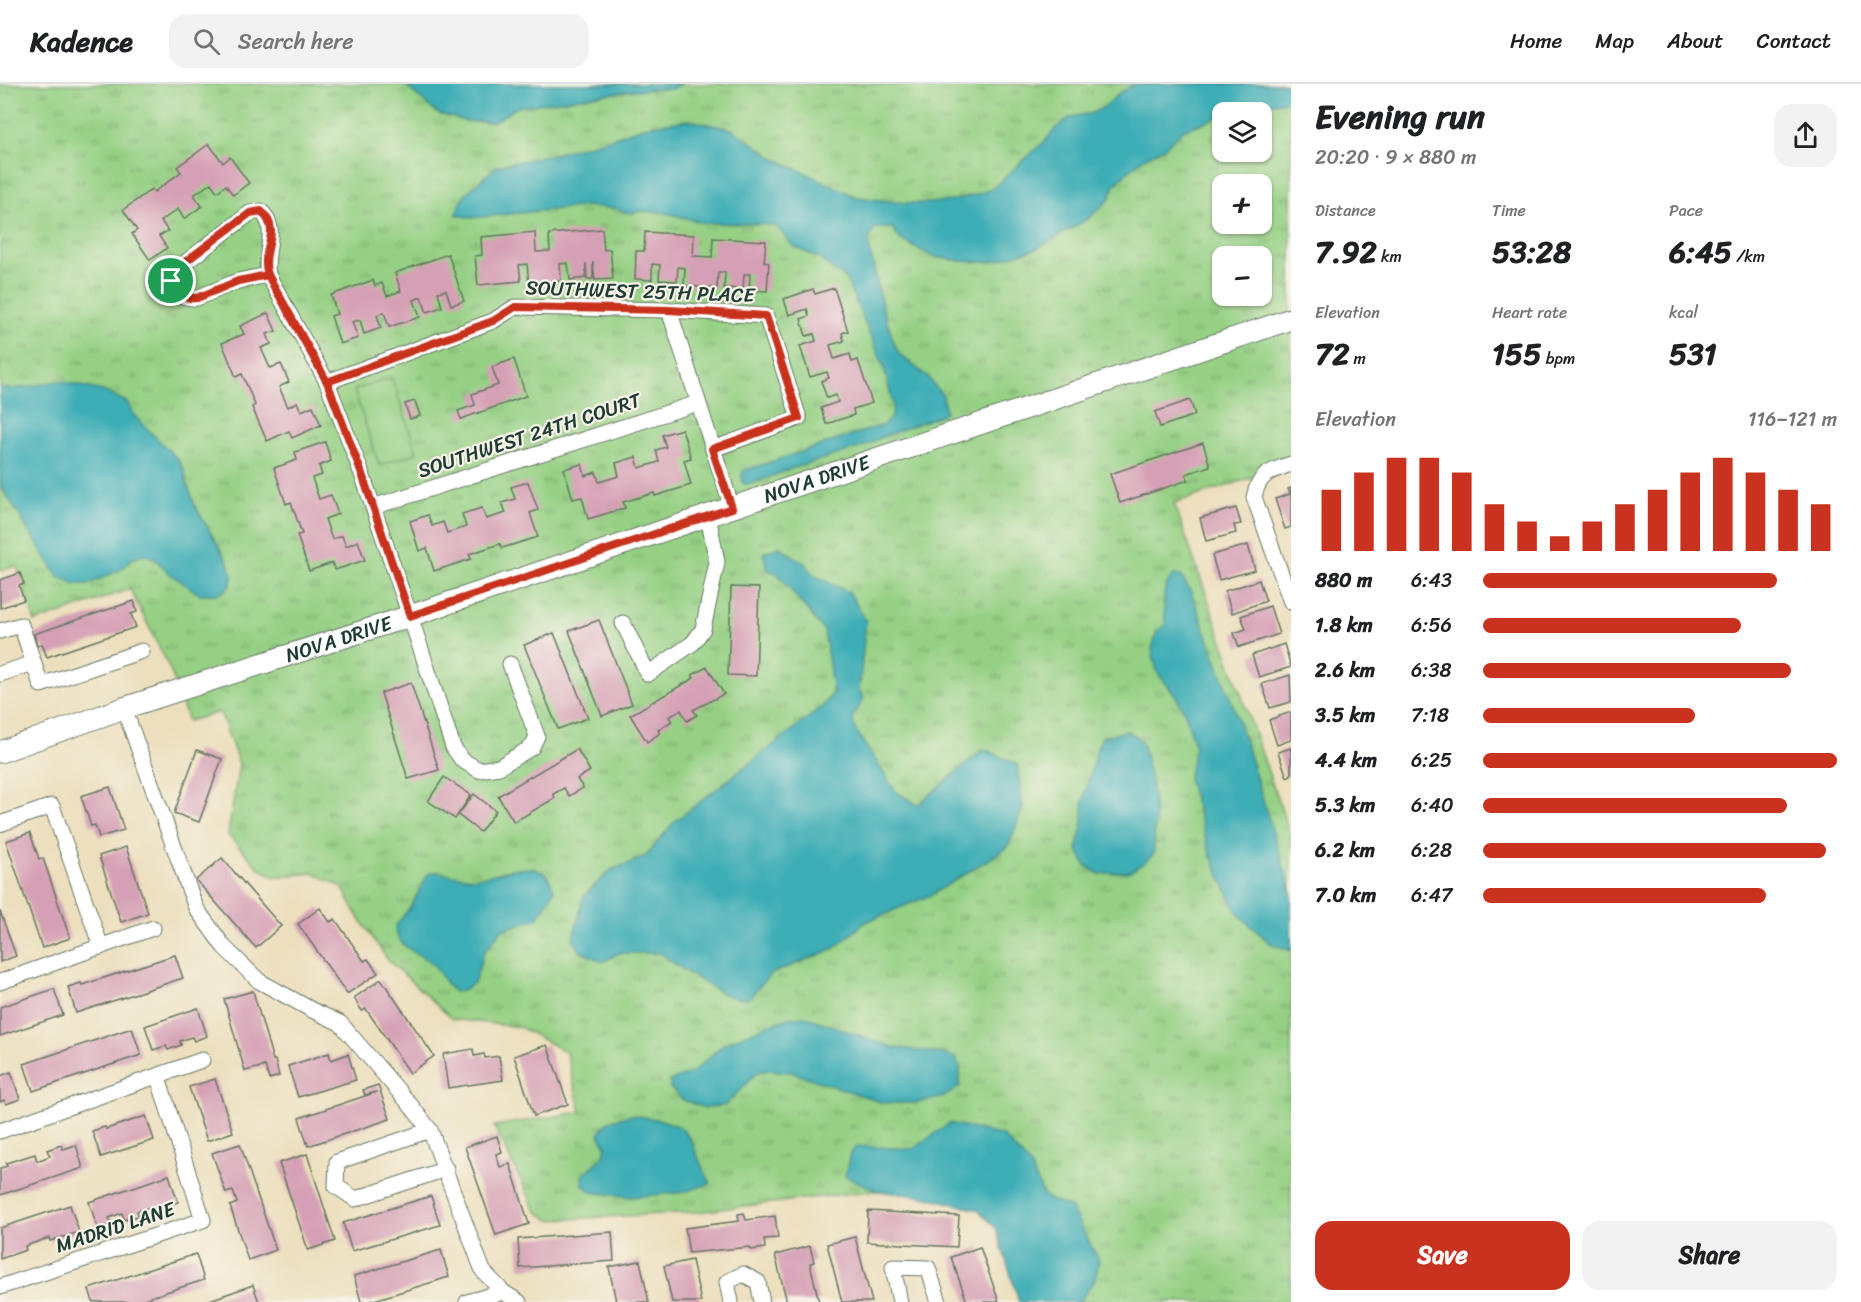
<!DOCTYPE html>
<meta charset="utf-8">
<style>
:root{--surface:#fff;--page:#f2f2f2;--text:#202124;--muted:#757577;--line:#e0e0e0;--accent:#c8321e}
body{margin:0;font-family:Sriracha,sans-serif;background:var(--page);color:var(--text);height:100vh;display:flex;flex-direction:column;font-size:22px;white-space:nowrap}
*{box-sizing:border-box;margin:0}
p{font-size:20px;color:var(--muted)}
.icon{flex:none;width:33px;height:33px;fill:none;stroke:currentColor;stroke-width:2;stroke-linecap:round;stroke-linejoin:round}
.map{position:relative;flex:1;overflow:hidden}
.sheet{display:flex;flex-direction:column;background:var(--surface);width:570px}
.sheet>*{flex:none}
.fabs{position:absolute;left:1212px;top:18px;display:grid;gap:12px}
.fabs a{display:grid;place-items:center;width:60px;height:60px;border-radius:12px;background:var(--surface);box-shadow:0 2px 4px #0004;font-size:30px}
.pin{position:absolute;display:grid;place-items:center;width:51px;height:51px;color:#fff;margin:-26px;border:3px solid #fff;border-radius:50%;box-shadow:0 2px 6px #0007}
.round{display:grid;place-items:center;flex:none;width:63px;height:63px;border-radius:18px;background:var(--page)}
.summary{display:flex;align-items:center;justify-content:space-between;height:102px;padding:0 24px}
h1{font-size:33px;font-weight:800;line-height:45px}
.stats{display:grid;grid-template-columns:repeat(3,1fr);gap:9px;height:102px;padding:6px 24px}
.stats div{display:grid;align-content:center}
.stats b{font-size:30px;font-weight:800}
.stats small{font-size:16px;font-weight:400}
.stats p{font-size:16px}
.chart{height:168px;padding:12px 24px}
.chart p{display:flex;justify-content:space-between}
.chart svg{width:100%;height:108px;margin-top:6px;stroke:var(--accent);stroke-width:6}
.button{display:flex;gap:12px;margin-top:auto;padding:12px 24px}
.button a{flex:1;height:69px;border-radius:18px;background:var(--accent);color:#fff;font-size:24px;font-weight:800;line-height:69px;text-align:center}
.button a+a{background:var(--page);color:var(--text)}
ul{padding:0 24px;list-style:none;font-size:20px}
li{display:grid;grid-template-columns:96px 72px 1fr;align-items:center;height:45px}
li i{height:15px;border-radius:8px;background:var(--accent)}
header{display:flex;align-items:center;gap:36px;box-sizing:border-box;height:84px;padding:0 30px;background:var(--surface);border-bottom:2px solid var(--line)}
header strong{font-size:28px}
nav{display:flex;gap:33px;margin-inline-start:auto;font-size:21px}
.search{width:420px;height:54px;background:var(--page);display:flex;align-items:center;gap:15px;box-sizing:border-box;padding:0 21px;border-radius:18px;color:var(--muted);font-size:22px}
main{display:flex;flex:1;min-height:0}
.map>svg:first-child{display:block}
</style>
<header>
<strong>Kadence</strong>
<div class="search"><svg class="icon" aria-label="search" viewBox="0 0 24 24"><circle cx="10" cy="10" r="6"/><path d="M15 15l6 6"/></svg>Search here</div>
<nav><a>Home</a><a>Map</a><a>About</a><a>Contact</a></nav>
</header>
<main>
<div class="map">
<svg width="1291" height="1218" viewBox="0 0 1291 1218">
<defs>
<pattern id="grass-tufts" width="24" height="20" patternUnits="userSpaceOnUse" patternTransform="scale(1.5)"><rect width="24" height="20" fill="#95d084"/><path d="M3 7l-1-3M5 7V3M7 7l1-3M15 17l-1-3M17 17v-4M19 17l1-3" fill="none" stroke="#79aa6d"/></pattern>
</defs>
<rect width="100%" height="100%" fill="#f7f3e8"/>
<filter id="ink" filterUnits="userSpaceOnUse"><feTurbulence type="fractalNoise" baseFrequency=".0167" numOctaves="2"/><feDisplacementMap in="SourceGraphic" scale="12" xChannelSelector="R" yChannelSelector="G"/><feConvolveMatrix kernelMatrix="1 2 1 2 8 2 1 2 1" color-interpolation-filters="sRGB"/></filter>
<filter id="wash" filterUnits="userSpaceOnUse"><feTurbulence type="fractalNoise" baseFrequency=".008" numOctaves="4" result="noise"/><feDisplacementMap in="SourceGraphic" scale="24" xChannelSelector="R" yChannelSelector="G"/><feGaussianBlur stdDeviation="1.35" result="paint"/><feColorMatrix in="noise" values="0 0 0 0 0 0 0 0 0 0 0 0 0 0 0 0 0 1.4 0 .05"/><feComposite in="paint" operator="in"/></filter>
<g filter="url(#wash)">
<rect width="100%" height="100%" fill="#ecdfbd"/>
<path fill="url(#grass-tufts)" stroke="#5a865c" stroke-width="1.5" fill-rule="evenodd" d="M 0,0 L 1291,0 L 1291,381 L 1174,419 L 1291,753 L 1291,1218 L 1049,1218 L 989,1091 L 965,1109 L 869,1107 L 698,1128 L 550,1136 L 536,1127 L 494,1042 L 581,1028 L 566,968 L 520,943 L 452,935 L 387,875 L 358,832 L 342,803 L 314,789 L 275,793 L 259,784 L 228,751 L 239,680 L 220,628 L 188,637 L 170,585 L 130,505 L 35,538 L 17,482 L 0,487 ZM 1222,28 L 1262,28 L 1262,68 L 1222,68 ZM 1222,100 L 1262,100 L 1262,140 L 1222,140 ZM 1222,172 L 1262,172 L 1262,212 L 1222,212 Z"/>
<polygon fill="#95d084" stroke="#5a865c" stroke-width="1.5" points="392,294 417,369 379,381 354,306"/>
<g fill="#3cadb6" stroke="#2e7575" stroke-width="1.5">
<polygon points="404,0 682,0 672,5 635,6 518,23 493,38 465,37 438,30"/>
<polygon points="1135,0 1291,0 1291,16 1222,28 1222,32 1183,46 1164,64 1144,74 1125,90 1115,101 1109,116 1088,135 1038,164 991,178 961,177 934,173 916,164 900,155 893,144 875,144 868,157 882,222 893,256 899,270 928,293 943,312 946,329 880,354 865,362 791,385 751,400 744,400 742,398 742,389 746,386 883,341 892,333 893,321 884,283 846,195 818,174 793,162 776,142 761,140 703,139 667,129 644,127 631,129 623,128 618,125 587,122 471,134 456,130 465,110 497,82 550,71 603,57 646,42 688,36 732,45 774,74 856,113 906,119 929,119 951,117 982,109 993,104 1046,56 1056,44 1071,33 1092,29 1104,23 1121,8"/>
<path d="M 60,297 L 103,307 L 127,318 L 134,331 L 179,377 L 185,388 L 187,399 L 195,422 L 228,478 L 232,492 L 231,500 L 226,506 L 218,510 L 199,510 L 169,489 L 154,474 L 144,470 L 133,474 L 123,484 L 90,500 L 76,500 L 58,493 L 0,401 L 0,304 C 21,307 39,299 60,297 Z"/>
<polygon points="779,463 806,480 813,491 849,508 866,537 859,606 864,614 852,635 856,647 896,708 918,721 984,665 1017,680 1023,723 1008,763 933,810 866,838 833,865 771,890 749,914 741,915 725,911 691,891 659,869 619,869 603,878 580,867 573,855 584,812 611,786 645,773 674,738 822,623 833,609 824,547 778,490 768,486 763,469"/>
<path d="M 1174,491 L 1181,492 L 1191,508 L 1238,635 L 1291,806 L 1291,867 L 1270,859 L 1237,829 L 1209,767 L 1188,694 L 1195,664 L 1185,629 L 1175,611 L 1157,588 L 1152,565 L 1157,548 L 1165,541 C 1165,522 1159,504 1174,491 Z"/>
<polygon points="1127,647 1138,653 1143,662 1152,702 1155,735 1154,770 1144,779 1131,787 1099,790 1086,782 1077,766 1083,737 1083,717 1098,661 1103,653"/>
<path d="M 533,784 C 548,790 549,791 554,807 L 538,834 L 502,846 L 484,868 L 474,899 L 463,906 L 454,908 C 444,900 440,886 430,878 C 416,867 398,865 395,843 L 411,822 L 428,790 L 435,788 L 472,794 L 491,791 L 513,785 Z"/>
<polygon points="804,932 892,963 943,970 956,974 960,985 960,1002 944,1013 916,1019 884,1019 791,988 769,986 757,988 726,1021 705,1024 683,1016 670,1004 670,997 693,988 725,959 766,942 789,934"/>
<path d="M 632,1031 C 649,1034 678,1036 688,1052 C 697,1067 701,1084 711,1099 L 685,1108 L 632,1113 L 591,1108 L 583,1101 L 582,1092 L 604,1072 L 606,1062 L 599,1051 C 604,1035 618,1034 632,1031 Z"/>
<polygon points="950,1039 1003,1052 1030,1081 1043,1110 1050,1116 1070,1123 1099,1176 1095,1195 1080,1218 1019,1218 996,1144 978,1126 927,1113 878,1107 845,1092 850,1070 857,1062 913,1065"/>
</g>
<g id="blocks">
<g fill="#d5a0b5">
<polygon points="209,60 223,79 230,73 249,99 233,111 226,101 217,108 211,99 194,111 202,122 184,135 178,125 161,137 168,147 159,152 167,164 150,176 132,150 137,146 123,126 152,105 154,108 181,88 177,83"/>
<polygon points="602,145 604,166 610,165 613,195 595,196 593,178 593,195 587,195 586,179 586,194 570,196 568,179 560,180 561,197 529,200 527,180 519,181 521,197 478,201 475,172 482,171 481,153 535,148 536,168 550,167 549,150"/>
<polygon points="645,148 694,151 693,172 712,173 713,154 766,157 764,178 769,179 767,207 749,206 750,190 744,190 743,205 724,204 725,188 718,188 717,204 684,202 685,184 678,183 677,197 659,196 660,181 652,180 652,196 635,195 636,167 644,167"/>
<polygon points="448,170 464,217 451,221 446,206 438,208 442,223 427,228 421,213 414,216 420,233 389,243 384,228 377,231 381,244 364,250 360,236 352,238 358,254 340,260 331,232 337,230 331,211 373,196 375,202 382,199 387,212 401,207 395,189"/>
<polygon points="834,204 848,247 842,249 844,257 830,261 834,275 850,270 852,278 858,276 872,319 853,325 854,331 826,340 821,324 838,318 836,311 827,314 821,297 829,294 827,288 810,293 800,262 816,257 814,250 806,252 801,235 809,232 807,225 789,231 784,215 813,205 815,210"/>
<polygon points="268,229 276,247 267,250 271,260 261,264 270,284 281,280 289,298 279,303 288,323 297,318 301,327 313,322 321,341 292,354 289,347 267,357 252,323 255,321 242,290 236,293 222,259 244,250 240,242"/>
<polygon points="514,275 526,312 461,335 458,327 475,321 472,310 498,301 492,283"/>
<polygon points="1190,316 1195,331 1160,343 1155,328"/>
<polygon points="415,317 420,332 410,335 405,320"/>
<polygon points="682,345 691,374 684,376 691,401 655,412 654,409 623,418 625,424 588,435 582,413 573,415 564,385 582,380 585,392 596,388 599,398 619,392 616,379 636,373 639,384 659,378 656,366 666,363 662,351"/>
<polygon points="325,358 331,377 319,382 322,391 312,394 319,415 331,411 338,430 325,435 332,455 342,452 346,462 358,457 365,476 335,486 332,479 309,487 297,451 302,450 291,418 286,420 274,384 297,376 295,368"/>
<polygon points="1203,359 1210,382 1186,390 1188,396 1120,419 1110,390"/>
<polygon points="528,398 538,426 530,429 538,453 502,464 500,460 469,470 471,475 434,487 427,464 419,467 410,437 428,431 432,442 443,438 447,449 466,443 462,430 482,424 486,435 506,429 502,419 515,415 511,403"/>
<polygon points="1291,404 1291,443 1285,445 1275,415 1290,410 1288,405"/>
<polygon points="1236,424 1241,440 1234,441 1236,449 1206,457 1200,434"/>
<polygon points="1248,461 1255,486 1219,496 1212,471"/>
<polygon points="20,489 24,500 19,502 24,516 0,524 0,496"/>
<polygon points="1259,496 1266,517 1232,529 1225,507"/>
<polygon points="731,503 759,504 756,592 728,591"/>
<polygon points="134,517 137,528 131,530 136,543 47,573 42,560 37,562 34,550"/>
<polygon points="1270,522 1279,550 1239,563 1234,549 1246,545 1241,532"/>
<polygon points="599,536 632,620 602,632 569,547"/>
<polygon points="554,549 588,634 558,645 524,561"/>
<polygon points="1284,560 1291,583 1259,593 1252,571"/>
<polygon points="707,583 724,610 693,626 697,631 687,637 681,626 669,633 672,637 658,646 660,649 647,658 630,631 694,594 692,591"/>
<polygon points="1290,591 1291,618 1270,624 1262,600"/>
<polygon points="411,599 439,686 408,695 381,609"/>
<polygon points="1291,628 1291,656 1277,661 1269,636"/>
<polygon points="1291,664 1291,691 1287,693 1278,668"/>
<polygon points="577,665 590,687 577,695 583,704 569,712 564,704 553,710 555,714 514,738 498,712"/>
<polygon points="197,666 222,675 199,738 174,729"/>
<polygon points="444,693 471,711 455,735 428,717"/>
<polygon points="110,703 124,746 99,753 95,741 91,742 81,712"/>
<polygon points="474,710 496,727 480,748 458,731"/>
<polygon points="30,749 39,775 43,774 70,854 42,864 6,757"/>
<polygon points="126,763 148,829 121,838 99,772"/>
<polygon points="222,774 281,842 256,864 196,796"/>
<polygon points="320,824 330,838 335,835 364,877 368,875 378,889 347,910 298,840"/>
<polygon points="0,827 16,872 0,878"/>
<polygon points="175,871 183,894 76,929 68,903 81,899 82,901"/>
<polygon points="381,895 434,972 410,989 366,925 362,927 354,914"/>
<polygon points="54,905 63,931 0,952 0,923"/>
<polygon points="253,907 273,976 275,976 279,992 269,995 265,982 245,987 224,915"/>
<polygon points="198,924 207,952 194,957 192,953 180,957 181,961 168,966 166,962 153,966 145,942"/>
<polygon points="132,944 141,971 33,1007 24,980"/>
<polygon points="547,961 568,1020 534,1032 514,972"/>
<polygon points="473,965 474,972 484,970 485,974 499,972 503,996 448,1004 443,970"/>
<polygon points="329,969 331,976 348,970 356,996 298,1013 288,982"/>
<polygon points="11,988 20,1015 6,1020 4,1016 0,1018 0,992"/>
<polygon points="215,995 233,1048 207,1057 189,1003"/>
<polygon points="378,1001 390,1035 308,1062 299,1034 377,1008 365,1011 363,1006"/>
<polygon points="146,1032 154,1056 101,1073 92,1047 105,1043 106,1045"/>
<polygon points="497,1052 502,1068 496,1070 500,1083 510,1080 529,1140 496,1151 465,1063"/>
<polygon points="240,1060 276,1166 248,1176 230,1122 237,1119 233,1107 226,1109 212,1069"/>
<polygon points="61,1061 63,1065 76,1061 83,1084 0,1111 0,1084 7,1082 6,1079 35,1070 37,1077 50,1072 47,1066"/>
<polygon points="307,1070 335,1157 308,1166 279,1079"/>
<polygon points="169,1091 178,1118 151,1128 150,1123 137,1127 138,1132 124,1136 122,1129 109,1134 112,1141 98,1145 89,1118"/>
<polygon points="431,1112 440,1141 352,1167 343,1139"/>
<polygon points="70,1121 79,1148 50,1157 49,1154 25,1162 26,1166 0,1175 0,1144"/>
<polygon points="868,1127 959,1132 957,1163 867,1158"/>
<polygon points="744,1129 746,1136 775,1132 778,1154 764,1155 765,1164 751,1166 750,1163 689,1169 685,1144 739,1137 738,1130"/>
<polygon points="612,1148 614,1177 520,1184 518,1155"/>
<polygon points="855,1153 872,1218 842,1218 827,1160"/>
<polygon points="810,1162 814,1178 810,1179 819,1218 787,1218 775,1171"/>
<polygon points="980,1163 999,1218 967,1218 951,1173"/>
<polygon points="441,1166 449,1193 368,1218 361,1218 354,1192"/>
<polygon points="196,1170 204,1196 135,1218 93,1218 89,1205"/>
<polygon points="692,1176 701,1218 672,1218 664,1182"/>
<polygon points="640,1177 649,1218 616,1218 609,1183"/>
<polygon points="253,1201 259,1218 204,1218"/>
</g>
</g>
</g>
<g filter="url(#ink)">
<use href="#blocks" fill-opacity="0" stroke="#677664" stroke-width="1.5"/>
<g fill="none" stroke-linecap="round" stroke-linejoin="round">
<g stroke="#677664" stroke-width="17">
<g id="street">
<path d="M 268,191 L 238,197 L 197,214 C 179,216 163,201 177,185 L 250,129 L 261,127 C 280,146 263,167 268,191 L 327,298 L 362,390 L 410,532 L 453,663 L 462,676 L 479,686 L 499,683 L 532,663 L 537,652 L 510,580"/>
<polyline points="669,226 732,424"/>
<polyline points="327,298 493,237 515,223 669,226 766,232 799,334 713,365"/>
<path d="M 1291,380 C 1270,387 1259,390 1254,413 L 1291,518"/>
<polyline points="373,423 698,319"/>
<polyline points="623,539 648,590 693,559 703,545 717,478 708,432"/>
<polyline points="0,547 21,541 41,601 142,567"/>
<polyline points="0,590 34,579"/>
<polyline points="124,624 196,824 224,863 259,897 312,926 340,939 408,1018 430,1046 483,1187 503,1208 519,1218"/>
<polyline points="0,740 52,722 101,863"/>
<polyline points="0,898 153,844"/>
<polyline points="430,1046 337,1078 336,1102 355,1115 446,1085"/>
<polyline points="0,1047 202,976"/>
<polyline points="0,1203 203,1136 158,993"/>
<polyline points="467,1218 503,1208"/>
<polyline points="731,1218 727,1198 743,1190 758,1198 762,1218"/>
<polyline points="900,1218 893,1183 928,1184 939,1218"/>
</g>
</g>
<g stroke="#677664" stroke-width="23">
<g id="secondary">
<path id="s1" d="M 0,668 L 124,624 L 410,532 L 1291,235"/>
</g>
</g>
<use href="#street" stroke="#fff" stroke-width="15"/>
<use href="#secondary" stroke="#fff" stroke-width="21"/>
</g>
</g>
<g fill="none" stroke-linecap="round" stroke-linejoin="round" filter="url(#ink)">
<g stroke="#fff" stroke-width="12">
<path id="route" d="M 171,197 C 175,210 184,215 197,214 L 238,197 L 268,191 L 327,298 L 362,390 L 410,532 L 732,424 L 712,365 L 799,334 L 766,232 L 669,226 L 515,223 L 493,237 L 327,298 C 313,272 298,246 284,220 C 279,210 270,199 267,187 C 261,164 283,148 261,127 L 250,129 L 177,184 L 172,190 L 171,197"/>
</g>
<use href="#route" stroke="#c8321e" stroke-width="8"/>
</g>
<g text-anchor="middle" stroke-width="4.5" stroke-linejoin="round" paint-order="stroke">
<g font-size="20" fill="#1f3d34" stroke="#f7f3e8">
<text transform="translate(640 207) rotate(2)" y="7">SOUTHWEST 25TH PLACE</text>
<text transform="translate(529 351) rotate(-18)" y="7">SOUTHWEST 24TH COURT</text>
<text dy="7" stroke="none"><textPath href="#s1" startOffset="861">NOVA DRIVE</textPath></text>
<text dy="7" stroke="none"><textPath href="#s1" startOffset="357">NOVA DRIVE</textPath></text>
<text transform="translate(115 1143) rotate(-18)" y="7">MADRID LANE</text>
</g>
</g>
</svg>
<div class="fabs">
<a><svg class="icon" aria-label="layers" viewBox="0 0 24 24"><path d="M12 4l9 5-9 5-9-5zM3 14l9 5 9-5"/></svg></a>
<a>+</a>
<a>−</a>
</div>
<div class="pin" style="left:171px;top:197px;background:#1e9e55"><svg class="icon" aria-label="arrive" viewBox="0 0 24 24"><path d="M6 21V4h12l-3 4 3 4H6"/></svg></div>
</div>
<section class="sheet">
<div class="summary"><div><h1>Evening run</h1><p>20:20 · 9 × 880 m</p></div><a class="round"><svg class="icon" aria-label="share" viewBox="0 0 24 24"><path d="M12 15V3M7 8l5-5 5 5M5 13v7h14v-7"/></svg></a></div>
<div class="stats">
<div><p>Distance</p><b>7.92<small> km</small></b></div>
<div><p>Time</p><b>53:28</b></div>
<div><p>Pace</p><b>6:45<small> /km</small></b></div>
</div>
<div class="stats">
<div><p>Elevation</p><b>72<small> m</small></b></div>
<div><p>Heart rate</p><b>155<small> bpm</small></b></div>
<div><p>kcal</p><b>531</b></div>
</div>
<div class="chart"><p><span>Elevation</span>116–121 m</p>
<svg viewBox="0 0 160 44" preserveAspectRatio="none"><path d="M5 44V19M15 44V12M25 44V6M35 44V6M45 44V12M55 44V25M65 44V32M75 44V38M85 44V32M95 44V25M105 44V19M115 44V12M125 44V6M135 44V12M145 44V19M155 44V25"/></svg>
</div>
<ul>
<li><b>880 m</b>6:43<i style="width:83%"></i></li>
<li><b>1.8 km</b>6:56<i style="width:73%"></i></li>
<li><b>2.6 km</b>6:38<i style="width:87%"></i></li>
<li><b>3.5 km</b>7:18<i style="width:60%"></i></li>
<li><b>4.4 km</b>6:25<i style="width:100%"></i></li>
<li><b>5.3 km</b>6:40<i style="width:86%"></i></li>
<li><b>6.2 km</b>6:28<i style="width:97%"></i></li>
<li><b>7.0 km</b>6:47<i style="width:80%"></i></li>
</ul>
<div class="button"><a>Save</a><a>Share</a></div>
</section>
</main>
